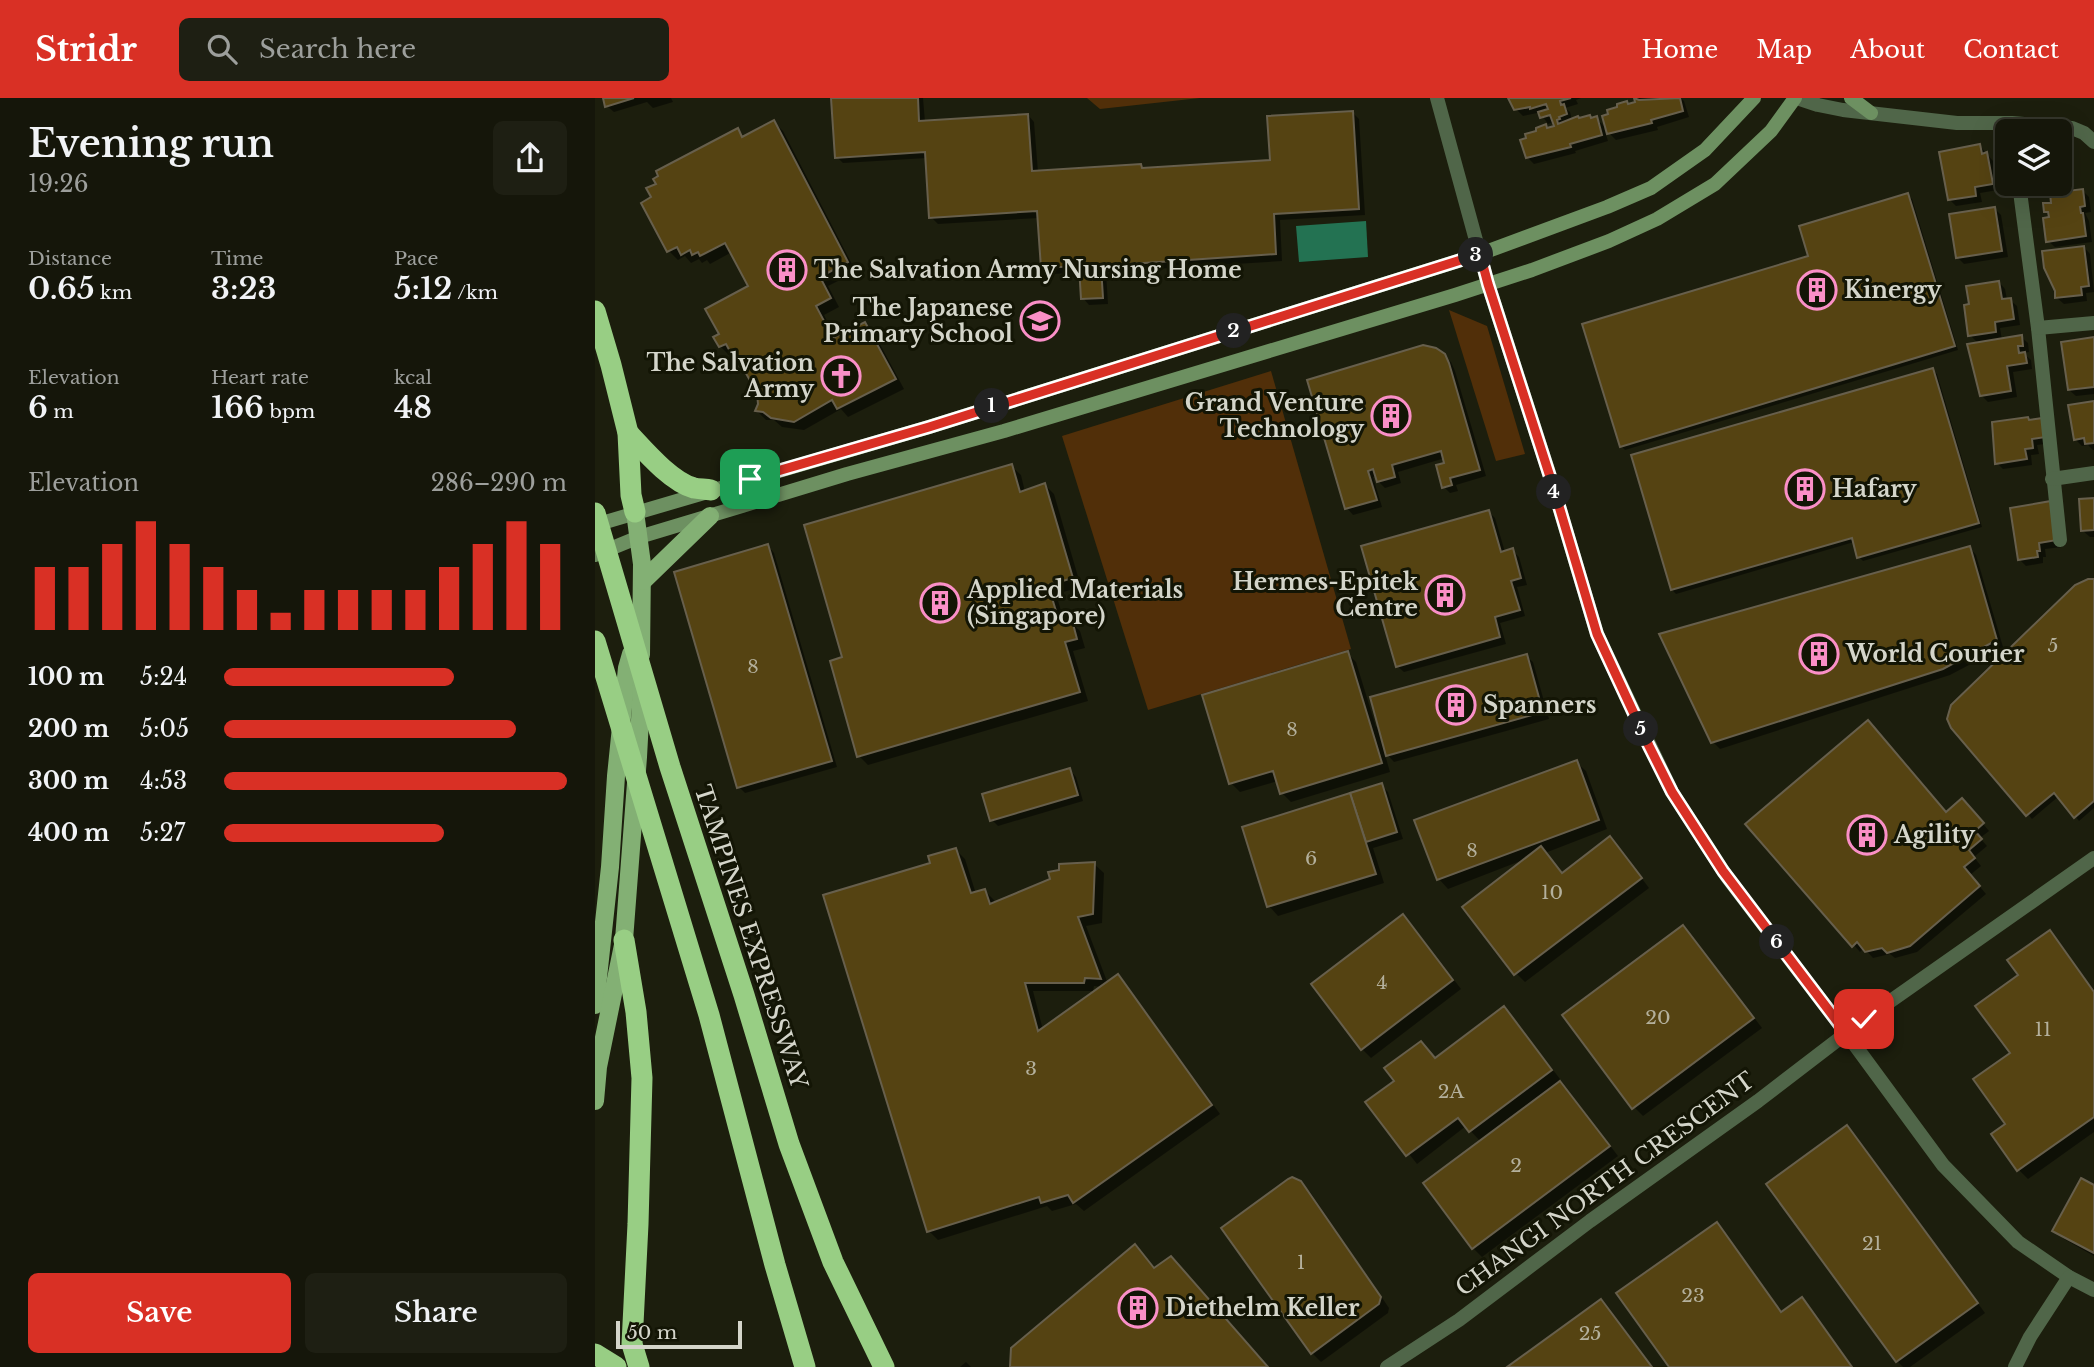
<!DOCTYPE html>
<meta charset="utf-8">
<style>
:root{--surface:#15160a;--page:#1e1f13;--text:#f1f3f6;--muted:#9d9f9c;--line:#34352b;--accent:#d93025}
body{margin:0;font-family:"Libre Baskerville",serif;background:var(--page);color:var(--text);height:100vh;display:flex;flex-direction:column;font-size:26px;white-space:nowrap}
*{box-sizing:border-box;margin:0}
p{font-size:23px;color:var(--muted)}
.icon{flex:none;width:38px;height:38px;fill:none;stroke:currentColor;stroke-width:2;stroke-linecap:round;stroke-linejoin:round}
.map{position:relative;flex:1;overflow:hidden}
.sheet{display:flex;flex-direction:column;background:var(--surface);width:595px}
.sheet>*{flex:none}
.fabs{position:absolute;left:1400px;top:21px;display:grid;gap:14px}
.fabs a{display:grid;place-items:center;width:77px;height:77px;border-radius:10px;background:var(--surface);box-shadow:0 7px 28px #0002,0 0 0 2px var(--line);font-size:35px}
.scale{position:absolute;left:21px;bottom:18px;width:126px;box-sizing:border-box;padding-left:7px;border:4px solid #d4d5ca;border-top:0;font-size:19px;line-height:24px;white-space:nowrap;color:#d4d5ca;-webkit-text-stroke:5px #131505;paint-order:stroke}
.pin{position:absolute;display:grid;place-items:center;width:60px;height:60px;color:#fff;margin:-30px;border-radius:14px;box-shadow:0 4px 10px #0006}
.km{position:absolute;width:35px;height:35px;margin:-18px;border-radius:50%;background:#222;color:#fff;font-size:19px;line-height:35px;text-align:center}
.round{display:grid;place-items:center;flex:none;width:74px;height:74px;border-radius:10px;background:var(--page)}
.headline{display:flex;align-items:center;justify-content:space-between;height:119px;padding:0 28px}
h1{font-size:38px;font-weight:600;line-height:52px}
.figures{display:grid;grid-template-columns:repeat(3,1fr);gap:10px;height:119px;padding:7px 28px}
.figures div{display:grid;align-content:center}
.figures b{font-size:30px;font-weight:600}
.figures small{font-size:19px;font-weight:400}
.figures p{font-size:19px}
.chart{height:196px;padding:14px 28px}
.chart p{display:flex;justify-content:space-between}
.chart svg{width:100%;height:126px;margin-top:7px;stroke:var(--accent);stroke-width:6}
.cta{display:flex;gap:14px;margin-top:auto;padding:14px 28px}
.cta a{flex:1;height:80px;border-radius:10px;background:var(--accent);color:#fff;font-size:28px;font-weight:600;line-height:80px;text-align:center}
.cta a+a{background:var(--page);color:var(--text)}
ul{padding:0 28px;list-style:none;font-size:23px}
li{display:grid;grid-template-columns:112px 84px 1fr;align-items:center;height:52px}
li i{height:18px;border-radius:9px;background:var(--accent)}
header{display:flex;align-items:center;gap:42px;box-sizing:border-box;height:98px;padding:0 35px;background:var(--accent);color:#fff}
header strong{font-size:33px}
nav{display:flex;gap:38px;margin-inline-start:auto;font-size:24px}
.search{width:490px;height:63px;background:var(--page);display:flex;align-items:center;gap:18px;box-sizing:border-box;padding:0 24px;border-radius:10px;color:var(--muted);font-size:26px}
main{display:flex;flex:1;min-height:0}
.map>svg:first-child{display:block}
</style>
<header>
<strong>Stridr</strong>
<div class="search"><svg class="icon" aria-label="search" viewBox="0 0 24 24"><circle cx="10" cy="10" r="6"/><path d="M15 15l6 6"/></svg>Search here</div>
<nav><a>Home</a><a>Map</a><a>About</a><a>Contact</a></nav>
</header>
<main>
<section class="sheet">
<div class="headline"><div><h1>Evening run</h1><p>19:26</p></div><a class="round"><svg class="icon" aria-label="share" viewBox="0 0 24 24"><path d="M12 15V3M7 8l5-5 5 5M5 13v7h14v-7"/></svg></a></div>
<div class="figures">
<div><p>Distance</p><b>0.65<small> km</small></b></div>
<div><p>Time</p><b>3:23</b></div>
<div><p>Pace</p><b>5:12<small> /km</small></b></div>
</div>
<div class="figures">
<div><p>Elevation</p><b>6<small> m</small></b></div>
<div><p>Heart rate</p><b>166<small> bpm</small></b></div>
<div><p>kcal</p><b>48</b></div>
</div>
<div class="chart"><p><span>Elevation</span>286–290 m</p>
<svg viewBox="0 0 160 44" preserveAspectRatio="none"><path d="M5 44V22M15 44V22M25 44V14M35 44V6M45 44V14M55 44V22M65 44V30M75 44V38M85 44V30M95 44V30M105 44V30M115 44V30M125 44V22M135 44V14M145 44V6M155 44V14"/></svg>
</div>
<ul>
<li><b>100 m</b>5:24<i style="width:67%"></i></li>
<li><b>200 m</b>5:05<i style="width:85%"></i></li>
<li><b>300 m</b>4:53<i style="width:100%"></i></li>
<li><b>400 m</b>5:27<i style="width:64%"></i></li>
</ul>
<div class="cta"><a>Save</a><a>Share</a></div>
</section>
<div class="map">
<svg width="1499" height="1269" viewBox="0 0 1499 1269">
<rect width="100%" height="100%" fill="#1c1e0d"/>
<g fill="#512f09">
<polygon points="492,0 605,0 505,11"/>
<polygon points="854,212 892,228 930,356 901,363"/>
<polygon points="676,273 756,551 553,612 467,338"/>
</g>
<polygon fill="#237252" points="771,123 773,159 704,164 701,128"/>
<g fill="#0007" fill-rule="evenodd">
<polygon points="9,0 76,0 78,4 58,10 52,4 19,14 12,8"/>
<polygon points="238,0 328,0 330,24 433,17 439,24 443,74 546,67 550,72 677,64 758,15 764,21 770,117 685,122 687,163 511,174 513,206 494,207 488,200 486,175 454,176 448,170 444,120 343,126 336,119 332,60 248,65 242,59"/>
<polygon points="915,0 986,0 981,2 983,6 970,10 975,14 977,22 1001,20 1013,32 1034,7 1042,5 1041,0 1086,0 1089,3 1094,19 1062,29 1063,32 1021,42 1009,30 1013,43 980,53 981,55 939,66 932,59 953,32 961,29 959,24 953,26 946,16 942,15 928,18 917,7"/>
<polygon points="179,24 188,33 261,174 233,188 244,209 229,217 241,240 270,226 279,235 309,291 253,319 246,311 209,332 187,329 179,322 171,322 162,313 165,306 164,294 155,280 146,271 138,256 134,257 125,248 126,236 156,189 137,154 115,166 112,162 107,165 104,161 96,165 90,158 83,162 74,153 142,33 149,40"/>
<polygon points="1385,48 1398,63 1403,92 1385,95 1387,104 1361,108 1355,102"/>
<polygon points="1487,92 1494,99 1496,114 1490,115 1494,123 1497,144 1460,149 1453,143 1457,120 1451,114 1458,106"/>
<polygon points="1313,97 1317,101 1363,252 1030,352 1026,348"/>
<polygon points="1399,110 1406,117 1413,159 1369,166 1362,159"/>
<polygon points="1489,149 1495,156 1499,194 1491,195 1492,203 1469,206 1462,200"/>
<polygon points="1404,184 1410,191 1412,202 1415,202 1422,208 1425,227 1405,230 1407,242 1426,239 1433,245 1434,254 1428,255 1436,262 1437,271 1418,274 1422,299 1393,304 1386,297 1384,246 1375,237"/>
<polygon points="1499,241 1499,296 1481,298 1474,292 1468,246"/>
<polygon points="848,257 856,264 860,273 891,378 861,387 863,393 855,395 849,389 851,366 850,360 803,374 806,385 790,390 783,383 782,378 778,379 787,409 758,417 752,410 714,283"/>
<polygon points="1338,272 1342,276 1387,429 1268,463 1264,459 1259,444 1081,496 1077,492"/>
<polygon points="1499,305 1499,352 1498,352 1493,347 1487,348 1480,341 1475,308"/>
<polygon points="1435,324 1457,345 1442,347 1444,356 1436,357 1437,367 1408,371 1402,365"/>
<polygon points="416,368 426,377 430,394 450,387 459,396 486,489 461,496 470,526 476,524 485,533 490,550 478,553 493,603 273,667 264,658 250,561"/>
<polygon points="1499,401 1499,439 1495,439 1488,433 1485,402"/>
<polygon points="1462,412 1467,449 1450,451 1451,459 1448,459 1448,465 1431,468 1424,461"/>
<polygon points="894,414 900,420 910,454 917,452 924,459 932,487 922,489 930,518 905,525 911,546 809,574 802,568"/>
<polygon points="173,448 179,455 242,669 150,695 144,689"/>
<polygon points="1375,450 1381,457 1408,549 1355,577 1125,651 1118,644"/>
<polygon points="1493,483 1499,483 1499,710 1484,723 1464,698 1437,721 1357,629"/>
<polygon points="752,555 761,564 781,629 931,558 938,564 954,621 799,664 789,653 795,674 696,704 687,695 683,683 645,694 636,685"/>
<polygon points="981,664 991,673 1012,731 950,755 968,777 1024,750 1054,790 930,884 921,875 928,762 853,791 844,781 822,723"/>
<polygon points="475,672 481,679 488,703 403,728 397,722"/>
<polygon points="786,687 793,694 808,741 778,750 789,785 683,818 674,808 650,730"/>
<polygon points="1374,709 1394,733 1385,740 1392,748 1379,759 1386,768 1375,777 1391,796 1322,854 1300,860 1295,856 1278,860 1269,850 1265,854 1153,726 1352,715"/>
<path d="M 361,752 L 370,761 L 381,796 L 390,793 L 399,802 L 400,806 L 499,766 L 509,775 L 507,825 L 491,828 L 513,886 L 523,879 L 532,888 L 625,1016 L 489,1113 L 481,1106 L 457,1113 L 452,1108 L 343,1142 L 334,1133 L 337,766 ZM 499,888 L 509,889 L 448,932 L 438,893 L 498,893 Z"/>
<polygon points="808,818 817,827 866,891 776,960 767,951"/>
<polygon points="1088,829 1097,838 1167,930 1048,1018 1039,1009"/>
<polygon points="1454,834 1463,843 1499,893 1499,1034 1433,1081 1424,1072 1398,1037 1412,1026 1425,878"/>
<polygon points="918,920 965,981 963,983 974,994 1023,1058 887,1159 878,1150 886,1044 871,1028 822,1066 773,1004 801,983 826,945 841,961"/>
<polygon points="1252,1029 1261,1038 1390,1215 1315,1269 1308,1269 1302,1263"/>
<polygon points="1487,1082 1499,1089 1499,1158 1469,1141 1460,1132"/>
<polygon points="705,1084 715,1094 794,1210 793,1215 726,1264 717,1255"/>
<polygon points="1122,1127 1131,1136 1187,1215 1206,1201 1215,1210 1257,1269 1076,1269"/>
<polygon points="371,1264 376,1269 365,1269"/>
</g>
<g fill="#554312" stroke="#675f4c" stroke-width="2">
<polygon points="8,0 39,0 10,9"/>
<polygon points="236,0 323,0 324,23 433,16 437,73 546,66 547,70 675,62 672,18 758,13 764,111 679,116 681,156 506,168 508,200 486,201 484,168 446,170 442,113 334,120 330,54 240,60"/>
<polygon points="913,0 976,0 965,3 966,7 969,6 972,16 964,19 965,21 962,22 963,26 983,18 984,20 995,17 996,20 1002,18 1007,37 975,46 976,49 931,60 925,42 931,40 930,36 941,33 941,30 951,26 952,30 959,28 955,17 945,20 943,14 953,11 951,6 935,11 935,9 919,12"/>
<polygon points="1039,0 1044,2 1085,0 1088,13 1056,22 1057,25 1012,36 1007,18 1013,16 1012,12 1022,9 1022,6 1032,3 1033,6 1040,4"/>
<polygon points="179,22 253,164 225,179 236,200 221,208 238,240 270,224 301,281 242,311 237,302 199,324 176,320 168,314 160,313 163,306 162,295 148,270 145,272 131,246 124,249 118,239 124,236 110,211 153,188 130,145 105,158 103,154 97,157 95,152 86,157 82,149 72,154 46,105 56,99 51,90 61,86 58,81 63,78 61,73 143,30 147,39"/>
<polygon points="1385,46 1387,56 1392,54 1398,86 1380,89 1381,98 1353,102 1344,54"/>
<polygon points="1488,91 1490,108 1485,109 1486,115 1488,115 1491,138 1451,144 1448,120 1454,119 1453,114 1449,114 1448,105 1456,105 1455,95"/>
<polygon points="1313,95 1360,248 1025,349 987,226 1213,158 1204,128"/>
<polygon points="1400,109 1407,153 1361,160 1354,116"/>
<polygon points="1489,148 1494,188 1486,189 1487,197 1460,200 1460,193 1449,170 1447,153"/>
<polygon points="1404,183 1407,201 1416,200 1419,221 1400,224 1401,234 1373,238 1369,207 1374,206 1371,188"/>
<polygon points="1427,237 1428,248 1423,248 1424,255 1430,254 1432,265 1412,268 1416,293 1385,298 1372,246"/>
<polygon points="1499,239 1499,289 1473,292 1466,244"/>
<polygon points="828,247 841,250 850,256 854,265 885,372 855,380 857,387 847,390 841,367 849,365 846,353 797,367 800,379 782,384 778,371 773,373 782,402 750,411 712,282"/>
<polygon points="1338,270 1384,425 1262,460 1257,440 1076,492 1036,357"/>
<polygon points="1499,303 1499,345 1490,346 1489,340 1479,342 1473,307"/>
<polygon points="1433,319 1434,322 1448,320 1451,339 1437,341 1438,350 1430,351 1432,361 1400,366 1397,324"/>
<polygon points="417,366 425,394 450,385 478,480 453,487 465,526 477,522 482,541 470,544 485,594 262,659 235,563 247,559 209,427"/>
<polygon points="1499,400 1499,432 1486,433 1484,401"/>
<polygon points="1456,403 1462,442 1444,445 1445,453 1442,453 1443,459 1423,462 1415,410"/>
<polygon points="894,412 906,454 918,450 926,480 916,483 925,512 900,519 905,539 801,569 766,448"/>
<polygon points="173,446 237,663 142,690 79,474"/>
<polygon points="1375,448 1402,542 1348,571 1116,645 1064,536"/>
<polygon points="1493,481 1499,481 1499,703 1479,720 1459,695 1431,718 1356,630 1352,621 1356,607 1480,487"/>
<polygon points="753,553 787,665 685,696 678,673 634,686 607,597"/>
<polygon points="932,556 948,614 791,658 775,599"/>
<polygon points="1273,622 1351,714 1367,700 1389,725 1380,733 1387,741 1374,752 1380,760 1369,769 1385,788 1315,848 1292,855 1287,850 1270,854 1262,844 1257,849 1150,726"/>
<polygon points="982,662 1004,722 842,782 819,722"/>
<polygon points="475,670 483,697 395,723 387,696"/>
<polygon points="787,685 802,734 771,744 755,695"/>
<polygon points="755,695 781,776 672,809 647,729"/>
<polygon points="1015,738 1047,780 919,877 867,809 946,748 967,775"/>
<polygon points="361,750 376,795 390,791 395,806 455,781 453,774 464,772 464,766 500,764 498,816 483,819 506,881 490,880 489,885 430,885 443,933 523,876 617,1007 478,1105 473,1097 446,1105 444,1099 332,1134 228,797 335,765 333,758"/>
<polygon points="808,816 858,882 766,952 716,886"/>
<polygon points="1088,827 1159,920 1037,1011 967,917"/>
<polygon points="1455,832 1499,894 1499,1019 1422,1073 1396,1036 1410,1026 1378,981 1415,955 1380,908 1423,877 1412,862"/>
<polygon points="909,908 957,972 874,1034 863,1020 811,1058 770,1004 799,983 789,970 826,943 840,960"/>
<polygon points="965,983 1015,1048 877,1151 828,1085"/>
<polygon points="1252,1027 1383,1205 1301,1264 1171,1086"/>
<polygon points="697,1079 706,1083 786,1199 784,1206 716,1256 626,1130 693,1081"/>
<polygon points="1486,1080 1499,1087 1499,1155 1457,1133"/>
<polygon points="1122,1124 1186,1214 1207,1199 1257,1269 1074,1269 1021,1195"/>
<polygon points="540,1146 559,1170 576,1158 673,1269 415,1269 416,1250"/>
<polygon points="1006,1201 1057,1269 912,1269"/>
</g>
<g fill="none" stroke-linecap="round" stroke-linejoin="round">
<g stroke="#506649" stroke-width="14">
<polyline points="842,0 893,186 954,375 1002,536 1077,694 1132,779 1251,935 1348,1067 1423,1144 1474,1179 1499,1192"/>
<polyline points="1202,0 1223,7 1248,12 1362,25 1417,25 1477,30 1489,35 1499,44"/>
<polyline points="1424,86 1443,230 1465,442"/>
<polyline points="1443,230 1499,225"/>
<polyline points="1457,381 1499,375"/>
<polyline points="792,1269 864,1222 995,1123 1163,1003 1270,921 1499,760"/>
<polyline points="1420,1269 1435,1239 1474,1179"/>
</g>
<g stroke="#6d9061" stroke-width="14">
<polyline points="1256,0 1276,15"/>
<polyline points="0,427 334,329 885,156 1012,109 1056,90 1110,52 1159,0"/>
<polyline points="0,457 44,439 147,408 252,376 409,333 860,197 937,172 1014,143 1062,121 1120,86 1176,33 1200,0"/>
</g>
<g stroke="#83b074" stroke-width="18">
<polyline points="40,414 47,466 46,557"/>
<polyline points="48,483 115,418"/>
<polyline points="0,907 15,769 21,678 32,570 36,556 44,545"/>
<polyline points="0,1003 3,969 29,842 43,659 47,585"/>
</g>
<g stroke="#98ce84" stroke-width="21">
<polyline points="0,213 16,267 33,335 36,397 40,414"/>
<path d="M 33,335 C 49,352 76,384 99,390 C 104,391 111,391 116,392"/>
<polyline points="29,842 41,914 47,980 43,1126 37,1246 44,1269"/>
<polyline points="0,1256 21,1269"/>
</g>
<g stroke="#98ce84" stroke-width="21">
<polyline points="0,415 75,669 149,897 194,1046 238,1164 289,1269"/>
<polyline points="0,543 114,917 180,1167 210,1269"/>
</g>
</g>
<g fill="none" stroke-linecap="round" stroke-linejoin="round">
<g stroke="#fff" stroke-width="14">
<polyline id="route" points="155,381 334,329 885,156 893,186 958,388 1002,536 1054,648 1077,694 1128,773 1251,935 1269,921"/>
</g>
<use href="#route" stroke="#d93025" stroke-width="9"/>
</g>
<defs>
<g id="building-ring" transform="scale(2.0125)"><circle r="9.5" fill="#131505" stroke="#fa8fc7" stroke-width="1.5"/><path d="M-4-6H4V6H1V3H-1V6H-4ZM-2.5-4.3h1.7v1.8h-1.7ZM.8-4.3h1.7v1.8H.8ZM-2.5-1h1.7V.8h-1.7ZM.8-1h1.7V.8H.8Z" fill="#fa8fc7"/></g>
<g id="school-ring" transform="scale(2.0125)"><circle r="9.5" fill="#131505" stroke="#fa8fc7" stroke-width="1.5"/><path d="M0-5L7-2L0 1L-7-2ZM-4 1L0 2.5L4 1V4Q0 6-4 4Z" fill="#fa8fc7"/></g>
<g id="church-ring" transform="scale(2.0125)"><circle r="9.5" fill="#131505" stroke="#fa8fc7" stroke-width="1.5"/><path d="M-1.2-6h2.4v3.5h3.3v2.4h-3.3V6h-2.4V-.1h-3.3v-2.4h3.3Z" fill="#fa8fc7"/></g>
</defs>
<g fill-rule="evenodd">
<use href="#building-ring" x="192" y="172"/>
<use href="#building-ring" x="1222" y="192"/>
<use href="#school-ring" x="445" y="223"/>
<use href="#church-ring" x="246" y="278"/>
<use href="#building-ring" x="796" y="318"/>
<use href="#building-ring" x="1210" y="391"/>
<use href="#building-ring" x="850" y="497"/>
<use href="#building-ring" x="345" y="505"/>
<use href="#building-ring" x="1224" y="556"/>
<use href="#building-ring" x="861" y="607"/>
<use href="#building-ring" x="1272" y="737"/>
<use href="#building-ring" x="543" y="1210"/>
</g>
<g text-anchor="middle" stroke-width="6" stroke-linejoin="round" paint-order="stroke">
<g font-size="19" fill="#b4b09c">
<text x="1458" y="554">5</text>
<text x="158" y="575">8</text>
<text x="697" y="638">8</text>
<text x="877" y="759">8</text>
<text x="716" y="767">6</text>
<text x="957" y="801">10</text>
<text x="787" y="891">4</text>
<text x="1063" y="926">20</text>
<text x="1448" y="938">11</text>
<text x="436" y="977">3</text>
<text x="856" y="1000">2A</text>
<text x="921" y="1074">2</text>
<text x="1277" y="1152">21</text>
<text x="706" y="1171">1</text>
<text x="1098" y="1204">23</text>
<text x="995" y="1242">25</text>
</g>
<g font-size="23" font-weight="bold" fill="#d4d5ca" stroke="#131505" text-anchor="start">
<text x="219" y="180">The Salvation Army Nursing Home</text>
<text x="1249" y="200">Kinergy</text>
<text x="418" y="218" text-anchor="end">The Japanese<tspan x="418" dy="26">Primary School</tspan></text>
<text x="219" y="273" text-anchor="end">The Salvation<tspan x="219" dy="26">Army</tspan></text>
<text x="769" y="313" text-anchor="end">Grand Venture<tspan x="769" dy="26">Technology</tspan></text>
<text x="1237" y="399">Hafary</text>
<text x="823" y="492" text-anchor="end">Hermes-Epitek<tspan x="823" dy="26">Centre</tspan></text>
<text x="372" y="500">Applied Materials<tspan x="372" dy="26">(Singapore)</tspan></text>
<text x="1251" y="564">World Courier</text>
<text x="888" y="615">Spanners</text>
<text x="1299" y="745">Agility</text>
<text x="570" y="1218">Diethelm Keller</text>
</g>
<g font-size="23" fill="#d4d5ca" stroke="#131505">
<text transform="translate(156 839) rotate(72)" y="8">TAMPINES EXPRESSWAY</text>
<text transform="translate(1010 1086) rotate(-36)" y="8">CHANGI NORTH CRESCENT</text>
</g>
</g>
</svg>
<div class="fabs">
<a><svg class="icon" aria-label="layers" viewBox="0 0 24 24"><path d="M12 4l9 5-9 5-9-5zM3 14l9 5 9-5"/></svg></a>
</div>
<div class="scale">50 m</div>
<div class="pin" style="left:155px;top:381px;background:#1e9e55"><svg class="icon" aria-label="arrive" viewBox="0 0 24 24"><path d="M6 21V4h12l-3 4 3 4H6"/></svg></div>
<div class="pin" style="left:1269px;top:921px;background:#d93025"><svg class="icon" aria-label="check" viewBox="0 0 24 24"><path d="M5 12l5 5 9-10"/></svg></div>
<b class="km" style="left:397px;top:308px">1</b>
<b class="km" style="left:639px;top:233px">2</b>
<b class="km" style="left:881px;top:157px">3</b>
<b class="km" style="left:959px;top:394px">4</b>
<b class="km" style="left:1046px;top:631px">5</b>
<b class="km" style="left:1182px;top:844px">6</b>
</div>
</main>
